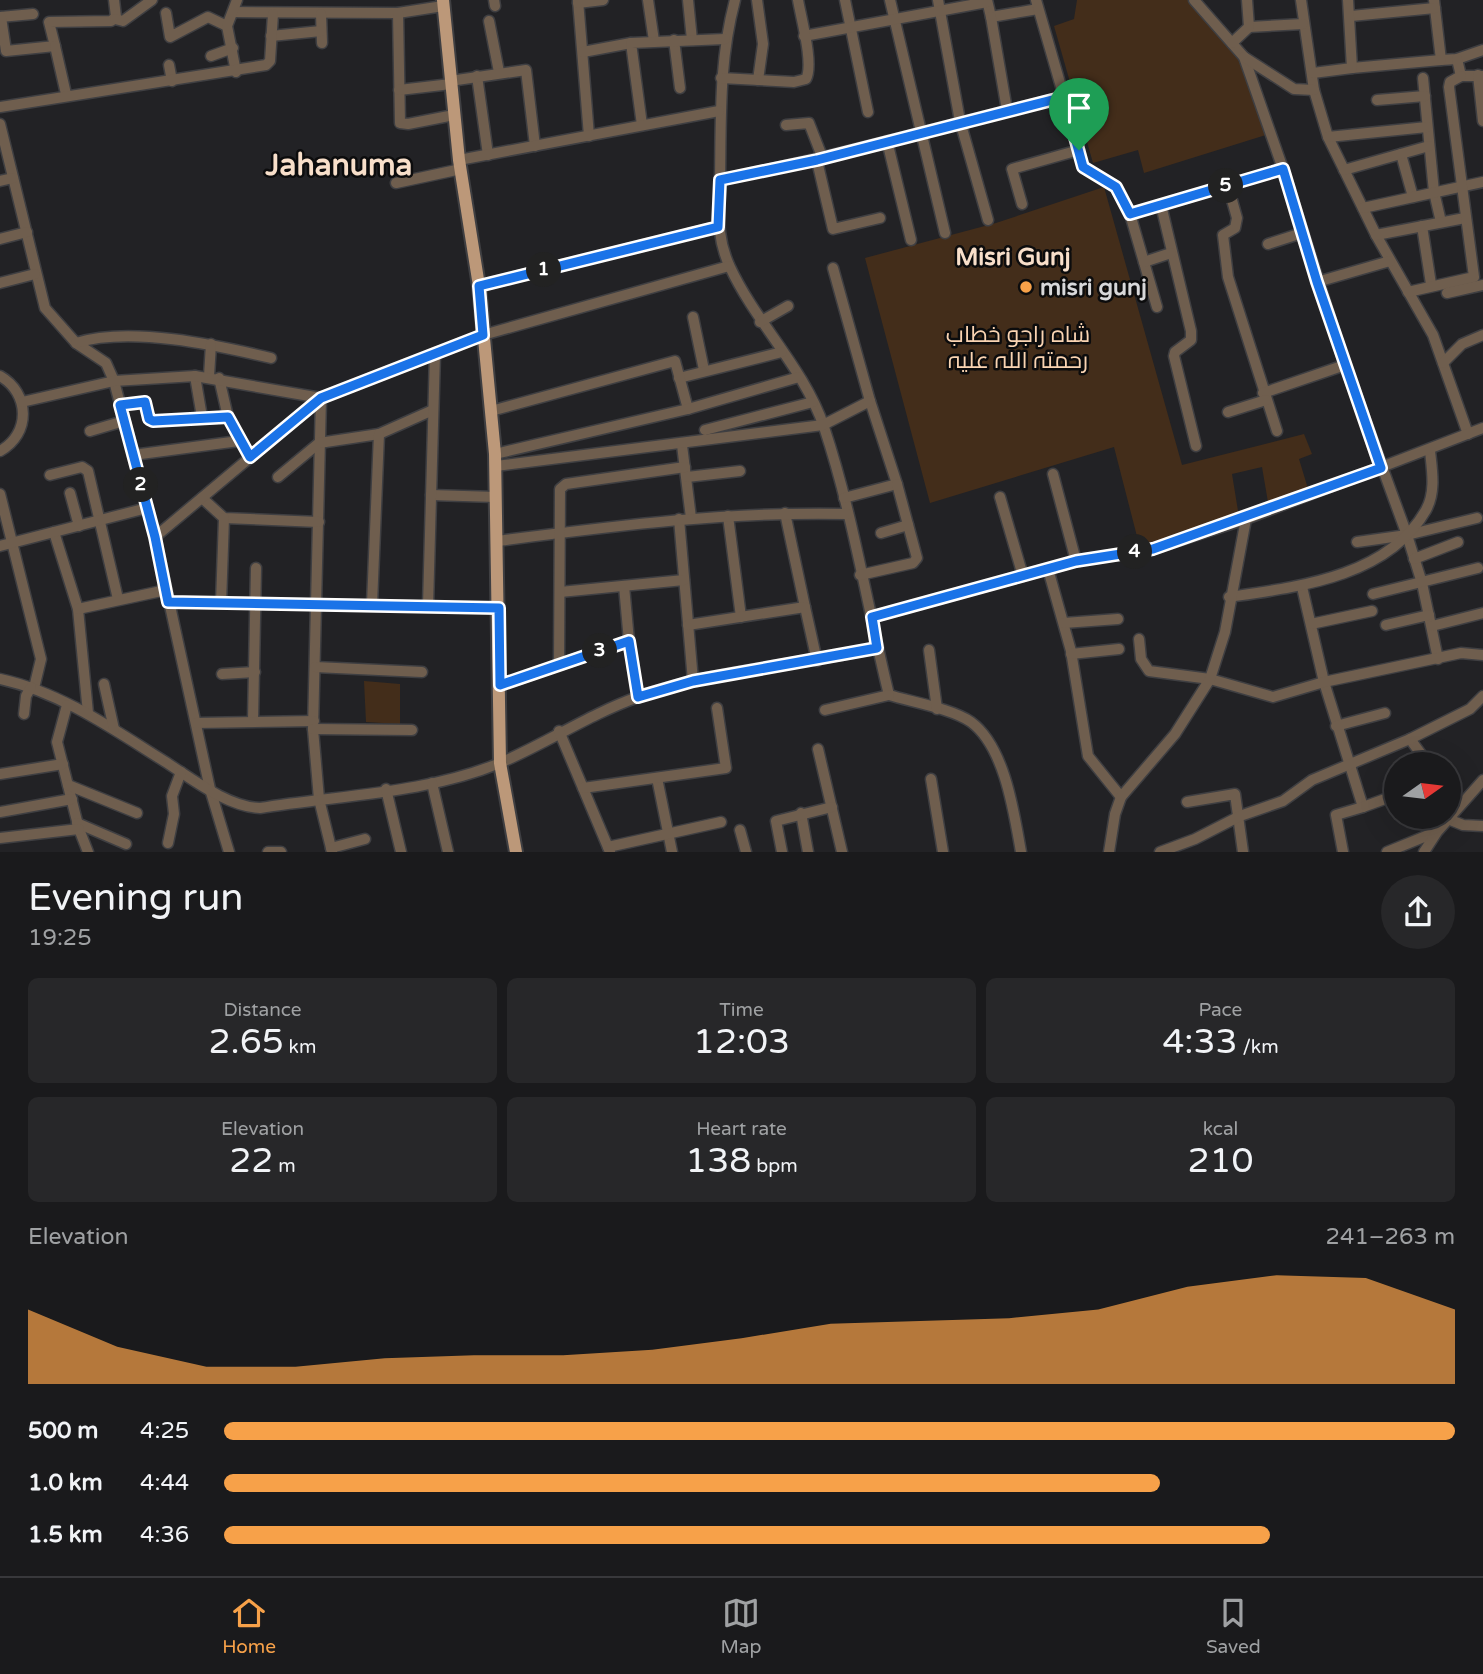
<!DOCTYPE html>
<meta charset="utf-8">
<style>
:root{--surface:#1a1a1c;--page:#272729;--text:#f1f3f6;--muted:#9fa1a3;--line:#38383b;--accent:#f7a149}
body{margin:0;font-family:"Varela Round",Cairo,sans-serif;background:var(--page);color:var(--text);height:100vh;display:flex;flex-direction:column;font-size:26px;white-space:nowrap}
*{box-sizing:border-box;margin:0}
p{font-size:23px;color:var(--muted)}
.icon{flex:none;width:38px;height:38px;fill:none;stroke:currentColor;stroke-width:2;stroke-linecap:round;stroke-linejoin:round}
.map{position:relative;height:852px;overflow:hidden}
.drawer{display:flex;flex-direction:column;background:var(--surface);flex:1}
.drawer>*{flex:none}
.needle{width:46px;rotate:76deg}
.fabs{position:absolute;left:1384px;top:752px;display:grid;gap:14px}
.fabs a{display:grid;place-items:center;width:77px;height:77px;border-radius:50%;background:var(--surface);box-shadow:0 7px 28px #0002,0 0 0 2px var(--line);font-size:35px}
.pin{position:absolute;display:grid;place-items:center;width:60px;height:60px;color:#fff;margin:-72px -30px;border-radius:50% 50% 50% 0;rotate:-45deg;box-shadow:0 0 7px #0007}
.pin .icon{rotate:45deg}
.km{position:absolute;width:35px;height:35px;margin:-18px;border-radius:50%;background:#222;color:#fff;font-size:19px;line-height:35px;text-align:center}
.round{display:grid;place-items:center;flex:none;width:74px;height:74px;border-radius:37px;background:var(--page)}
.summary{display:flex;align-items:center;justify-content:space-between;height:119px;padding:0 28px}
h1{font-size:38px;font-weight:600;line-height:52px}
.metrics{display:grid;grid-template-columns:repeat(3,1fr);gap:10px;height:119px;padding:7px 28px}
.metrics div{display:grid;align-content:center;border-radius:10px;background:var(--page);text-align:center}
.metrics b{font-size:35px;font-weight:600}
.metrics small{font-size:19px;font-weight:400}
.metrics p{font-size:19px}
.chart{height:196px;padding:14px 28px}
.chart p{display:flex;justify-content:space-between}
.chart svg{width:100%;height:126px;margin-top:7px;fill:var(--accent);opacity:.7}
ul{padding:0 28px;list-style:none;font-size:23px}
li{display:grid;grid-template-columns:112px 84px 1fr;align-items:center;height:52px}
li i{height:18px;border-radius:9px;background:var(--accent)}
.tabs{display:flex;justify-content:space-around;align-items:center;height:98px;border-top:2px solid var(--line);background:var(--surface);font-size:19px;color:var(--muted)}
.tabs a{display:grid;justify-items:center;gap:4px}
.tabs .selected{color:var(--accent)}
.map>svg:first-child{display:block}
</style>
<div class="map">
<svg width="1483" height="852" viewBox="0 0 1483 852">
<rect width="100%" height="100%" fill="#222225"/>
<g fill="#432d1a">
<polygon points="1077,0 1191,0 1235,52 1269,134 1144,173 1138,150 1093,163 1054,26 1074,19"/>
<polygon points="1104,187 1182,465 1304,434 1312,454 1299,459 1309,492 1269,508 1262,467 1232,474 1239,517 1140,548 1114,447 930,503 865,258 996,223"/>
<polygon points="364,681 400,684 400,724 366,722"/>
</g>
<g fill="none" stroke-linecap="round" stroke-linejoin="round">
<g stroke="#3f3f42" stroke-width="13">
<g id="minor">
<polyline points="494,0 495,6"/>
<polyline points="578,0 589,136"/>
<polyline points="648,0 654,41"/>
<polyline points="688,0 692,40"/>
<path d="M 735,0 C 719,60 721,117 720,179 C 720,212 715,235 730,267 C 756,323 804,368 824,427 C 853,514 867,606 889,695 C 912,702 953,709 971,722 C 1005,747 1014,813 1021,852"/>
<polyline points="757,0 763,44 758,80"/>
<polyline points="845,0 868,112"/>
<polyline points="890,0 945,233"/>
<polyline points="938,0 960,121 988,220"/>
<polyline points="987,0 991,17 1038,9"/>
<polyline points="1194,0 1244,57 1283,169 1345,365 1407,535 1422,583 1438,659"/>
<polyline points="1301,0 1314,90 1328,137 1376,235 1433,335 1468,434"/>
<polyline points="1434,0 1441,60 1457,59 1483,50"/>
<polyline points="578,3 603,0"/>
<polyline points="233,12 398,13 443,6"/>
<polyline points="166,13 170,37 208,17 227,26"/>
<polyline points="398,13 400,123 408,124 454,115"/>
<polyline points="321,14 322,43"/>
<polyline points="1351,16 1435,8"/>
<polyline points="0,17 33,14"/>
<polyline points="1,17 6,51 55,46 49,22 111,21 116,17 114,0"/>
<polyline points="991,17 1007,110"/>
<polyline points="115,19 123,21 152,0"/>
<polyline points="489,21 499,72"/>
<polyline points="1249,27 1303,24"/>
<polyline points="271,36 321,31"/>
<polyline points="804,36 987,2"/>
<polyline points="674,40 680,88"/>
<polyline points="1232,43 1249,27 1247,0"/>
<polyline points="55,46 66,94"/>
<polyline points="583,52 631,43"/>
<polyline points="211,56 233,48"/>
<polyline points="1244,57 1294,89 1314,90"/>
<polyline points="1457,59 1461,76 1483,76"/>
<polyline points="169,65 172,81"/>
<polyline points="1352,68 1441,60"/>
<polyline points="236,72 227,26 237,0"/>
<polyline points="1313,73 1352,68 1348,0"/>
<polyline points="1478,75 1483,121"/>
<polyline points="477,76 488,155"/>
<path d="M 721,78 L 794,82 L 806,79 C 814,64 801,18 798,0"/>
<polyline points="1423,78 1434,192 1441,222"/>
<polyline points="450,81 526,70 535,146"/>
<polyline points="399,90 451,84"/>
<polyline points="1064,97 1083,167 1116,187 1130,214 1157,307"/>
<polyline points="1377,100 1425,96"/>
<polyline points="0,107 266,65 270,61 273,14"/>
<polyline points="0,124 45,308 76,343 106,363 114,381 155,537 210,789 229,852"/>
<polyline points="642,125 631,43 725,39"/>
<polyline points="786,125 809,123 823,159"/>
<polyline points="1328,137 1427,127"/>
<polyline points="887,141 911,240"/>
<polyline points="1401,154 1413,197"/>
<polyline points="459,160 719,111"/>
<polyline points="817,161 833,229 880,218"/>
<polyline points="1344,170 1429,146"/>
<path d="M 720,180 C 836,157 949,124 1064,97 L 1036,0"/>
<polyline points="0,181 13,178"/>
<polyline points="396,183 461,169"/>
<polyline points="1228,186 1237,218 1235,228 1223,235 1228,277 1277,431"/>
<polyline points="1022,204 1012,169 1079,150"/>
<polyline points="1161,205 1191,331 1191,340 1175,352 1174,356 1196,446"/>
<polyline points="1363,208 1483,182"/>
<polyline points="1130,214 1283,169"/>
<polyline points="1422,226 1431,284"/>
<polyline points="1376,235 1465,218"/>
<polyline points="0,239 27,232"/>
<polyline points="1268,244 1302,233"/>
<polyline points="1144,262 1171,253"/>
<polyline points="833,268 870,401 897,484 844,498"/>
<polyline points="1317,282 1390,261"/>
<polyline points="0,283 35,274"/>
<polyline points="479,286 717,227"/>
<polyline points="1408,292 1474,277 1449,87 1450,82 1461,76"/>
<polyline points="1447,293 1483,285"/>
<polyline points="693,317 704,370"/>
<polyline points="760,322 788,306"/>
<path d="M 76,343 C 130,326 216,345 271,358"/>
<polyline points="1443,363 1462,344 1483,335"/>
<path d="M 0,376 C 30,393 31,434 0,451"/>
<polyline points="195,376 202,417"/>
<polyline points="209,376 211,344"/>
<polyline points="219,378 228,417 250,457"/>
<polyline points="679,378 782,352"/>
<polyline points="1263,393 1345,365"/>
<polyline points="22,402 114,381 195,376 321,398 313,729 319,799 332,852"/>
<polyline points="120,405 145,403 149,419 153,421 228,417"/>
<polyline points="491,411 675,361 688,409"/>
<polyline points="1228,412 1266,400"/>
<polyline points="705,430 813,402"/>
<polyline points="90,431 124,421"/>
<polyline points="682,445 691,518"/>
<polyline points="495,454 688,409 799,377"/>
<polyline points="133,455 239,441"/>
<polyline points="496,466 823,425 870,401"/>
<polyline points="1053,474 1076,561"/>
<polyline points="50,475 82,467 88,471 118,599"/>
<polyline points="278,477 319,443 379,434 433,410"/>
<polyline points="687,477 740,471"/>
<polyline points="70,493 79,526"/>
<polyline points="0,494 41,659 34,688"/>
<polyline points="431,495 496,497"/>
<polyline points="1000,497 1023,576"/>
<polyline points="202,498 224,518 319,522"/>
<polyline points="785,513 805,607"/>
<polyline points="728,516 741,617"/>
<polyline points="679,519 693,681"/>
<polyline points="54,532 78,609 88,713"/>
<polyline points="881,533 908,525"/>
<polyline points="155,537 321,398 483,335 729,266"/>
<path d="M 497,541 C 614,526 730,511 848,514"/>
<polyline points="1357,542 1407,535 1477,518"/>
<polyline points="0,546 147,508"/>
<polyline points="1414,559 1458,542"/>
<polyline points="1048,569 1071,651 1088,756 1121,797"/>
<polyline points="860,575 913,563 917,558 897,484"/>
<polyline points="624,586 629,641"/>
<polyline points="1302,587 1324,682 1363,807 1336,815 1343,852"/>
<polyline points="560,592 684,580"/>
<polyline points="1373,594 1478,568"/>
<path d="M 1229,597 C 1298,587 1388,577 1426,510 C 1436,492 1432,470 1430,451"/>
<polyline points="168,602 499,608"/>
<polyline points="221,603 224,518"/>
<polyline points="372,604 379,434"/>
<polyline points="428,606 435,353"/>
<polyline points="78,609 166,590"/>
<polyline points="872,617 1076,561 1153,549 1246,519 1483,428"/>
<polyline points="1064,623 1118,619"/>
<polyline points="1311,624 1372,611"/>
<polyline points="688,625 805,607 817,661"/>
<polyline points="1386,625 1429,615"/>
<polyline points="1432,626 1483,613"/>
<polyline points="1139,639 1141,659 1149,671 1210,679 1273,697 1324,682 1461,653 1483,655"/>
<polyline points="929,650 937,709"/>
<polyline points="1071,654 1119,649"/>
<polyline points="559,664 560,489 566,484 685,467"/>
<polyline points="315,667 422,672"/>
<polyline points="222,674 255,672"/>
<path d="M 0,679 C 60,692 113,729 164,761 C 191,778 227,807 260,808 C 339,795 425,794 500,763 C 547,743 590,714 638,697 C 714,670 799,665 877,648"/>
<polyline points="104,684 114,729"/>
<polyline points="500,685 629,641 638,697"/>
<polyline points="67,705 57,742 79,829 88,852"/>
<polyline points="825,710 889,695"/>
<polyline points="24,714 26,696 31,687"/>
<polyline points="253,720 256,568"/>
<polyline points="196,723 314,721"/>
<polyline points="1336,726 1385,713"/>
<polyline points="313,729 412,730"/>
<polyline points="559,731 610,852"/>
<polyline points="1410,739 1429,765"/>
<polyline points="818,749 842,852"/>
<polyline points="0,774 63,764"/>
<polyline points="657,778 672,852"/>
<polyline points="931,779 943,852"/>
<polyline points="432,783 448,852"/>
<polyline points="68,785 137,813"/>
<polyline points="583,788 726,768 717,708"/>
<polyline points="386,789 401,852"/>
<polyline points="1187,802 1235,794 1243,852"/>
<polyline points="1363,807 1396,795"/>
<polyline points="0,812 72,799"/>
<polyline points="801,813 808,852"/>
<polyline points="1448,819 1463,825 1483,826"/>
<polyline points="77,823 126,844"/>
<polyline points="740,830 746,852"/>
<polyline points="0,838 79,829"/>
<polyline points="168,843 174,814 172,796 181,772"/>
<polyline points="608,847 721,822"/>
<polyline points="331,848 365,839"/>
<polyline points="268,852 281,852"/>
<polyline points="782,852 776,821 832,807"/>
<polyline points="1109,852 1115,814 1121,797 1175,734 1210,679 1225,632 1246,519"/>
<polyline points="1160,852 1195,839 1240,816 1283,801 1312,780 1410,739 1470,709 1483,696"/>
<polyline points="1387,852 1436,832"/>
<polyline points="1424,852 1437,832 1483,780"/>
</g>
</g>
<g stroke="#3f3f42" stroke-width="16">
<polyline id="major" points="443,0 459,160 479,286 495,454 500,763 516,852"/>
</g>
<use href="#minor" stroke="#6f5e4e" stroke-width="10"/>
<use href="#major" stroke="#bc9879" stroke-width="12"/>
</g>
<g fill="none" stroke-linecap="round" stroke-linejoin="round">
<g stroke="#fff" stroke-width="14">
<polygon id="route" points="1064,97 1083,167 1116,187 1130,214 1283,169 1317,282 1381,468 1153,549 1076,561 872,617 877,648 693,681 638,697 629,641 500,685 499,608 168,602 155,537 120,405 145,402 149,419 153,421 228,417 250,457 321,398 483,335 479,286 718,227 720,180 817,160"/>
</g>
<use href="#route" stroke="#1a73e8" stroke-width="9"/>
</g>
<circle fill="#f7a149" stroke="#0c0c0d" stroke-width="2.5" cx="1026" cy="287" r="7"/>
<g text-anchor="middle" stroke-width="5" stroke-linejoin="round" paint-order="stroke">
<g font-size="23" font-weight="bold" fill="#d8d8da" stroke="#0c0c0d" text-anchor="start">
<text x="1040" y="295">misri gunj</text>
</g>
<g font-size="23" fill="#fad4b2" stroke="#0c0c0d">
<text x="1018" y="342">شاہ راجو خطاب<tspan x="1018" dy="26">رحمتہ اللہ علیہ</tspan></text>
</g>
<g font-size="24" font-weight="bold" fill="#f8dfca" stroke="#0c0c0d">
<text x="1013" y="265">Misri Gunj</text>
</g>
<g font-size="30" font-weight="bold" fill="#f8dfca" stroke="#0c0c0d">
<text x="339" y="175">Jahanuma</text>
</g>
</g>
</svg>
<div class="fabs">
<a><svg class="needle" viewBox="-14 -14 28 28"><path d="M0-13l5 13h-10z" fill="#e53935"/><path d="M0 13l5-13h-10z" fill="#9fa1a3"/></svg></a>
</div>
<div class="pin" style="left:1079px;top:150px;background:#1e9e55"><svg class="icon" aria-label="arrive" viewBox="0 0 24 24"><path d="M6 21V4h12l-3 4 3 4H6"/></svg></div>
<b class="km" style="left:544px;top:270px">1</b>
<b class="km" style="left:141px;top:485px">2</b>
<b class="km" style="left:600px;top:651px">3</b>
<b class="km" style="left:1135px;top:552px">4</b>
<b class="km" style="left:1226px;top:186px">5</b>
</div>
<section class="drawer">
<div class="summary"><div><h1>Evening run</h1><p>19:25</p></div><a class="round"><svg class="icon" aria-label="share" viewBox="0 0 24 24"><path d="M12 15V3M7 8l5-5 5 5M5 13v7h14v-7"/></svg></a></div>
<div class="metrics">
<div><p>Distance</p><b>2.65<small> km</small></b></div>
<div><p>Time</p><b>12:03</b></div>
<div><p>Pace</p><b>4:33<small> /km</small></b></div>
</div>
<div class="metrics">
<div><p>Elevation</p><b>22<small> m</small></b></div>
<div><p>Heart rate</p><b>138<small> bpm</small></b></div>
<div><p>kcal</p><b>210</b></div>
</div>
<div class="chart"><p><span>Elevation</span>241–263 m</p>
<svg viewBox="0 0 160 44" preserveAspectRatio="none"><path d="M0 44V18L10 31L20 38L30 38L40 35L50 34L60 34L70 32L80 28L90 23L100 22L110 21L120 18L130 10L140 6L150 7L160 18V44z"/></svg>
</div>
<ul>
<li><b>500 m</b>4:25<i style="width:100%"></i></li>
<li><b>1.0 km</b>4:44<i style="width:76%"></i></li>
<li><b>1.5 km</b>4:36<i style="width:85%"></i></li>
</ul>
</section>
<nav class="tabs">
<a class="selected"><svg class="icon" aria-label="home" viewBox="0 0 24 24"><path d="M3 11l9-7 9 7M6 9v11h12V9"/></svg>Home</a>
<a><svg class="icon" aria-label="map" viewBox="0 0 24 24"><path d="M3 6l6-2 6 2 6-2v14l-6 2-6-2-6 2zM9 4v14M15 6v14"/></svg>Map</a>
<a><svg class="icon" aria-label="saved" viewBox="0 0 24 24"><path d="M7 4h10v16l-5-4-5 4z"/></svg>Saved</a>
</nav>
